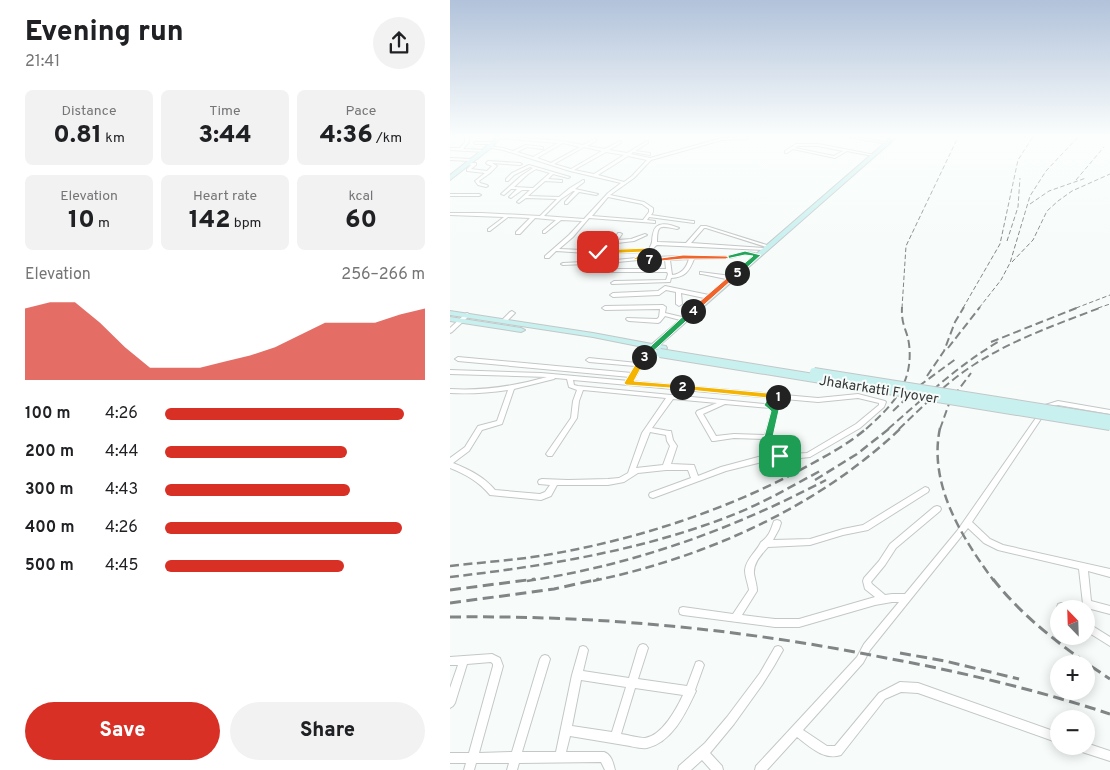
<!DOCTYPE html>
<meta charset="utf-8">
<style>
:root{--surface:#fff;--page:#f2f2f2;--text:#202124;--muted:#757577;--accent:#d93025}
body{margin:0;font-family:Overpass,sans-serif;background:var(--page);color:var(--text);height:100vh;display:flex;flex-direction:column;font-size:19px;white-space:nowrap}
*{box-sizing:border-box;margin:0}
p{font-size:16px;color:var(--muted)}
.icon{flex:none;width:28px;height:28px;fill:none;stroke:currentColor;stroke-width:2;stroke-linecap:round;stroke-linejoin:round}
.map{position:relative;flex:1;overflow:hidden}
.side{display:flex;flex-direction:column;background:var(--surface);width:450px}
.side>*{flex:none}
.needle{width:32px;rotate:337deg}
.controls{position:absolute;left:600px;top:600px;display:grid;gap:10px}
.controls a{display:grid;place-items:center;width:45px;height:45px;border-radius:50%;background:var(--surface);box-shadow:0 2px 12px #0003;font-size:25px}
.pin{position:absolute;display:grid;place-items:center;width:42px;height:42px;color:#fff;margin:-21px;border-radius:10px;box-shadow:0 2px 8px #0006}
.km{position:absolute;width:25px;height:25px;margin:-12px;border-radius:50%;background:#222;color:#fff;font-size:14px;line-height:25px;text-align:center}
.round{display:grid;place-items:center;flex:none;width:52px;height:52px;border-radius:26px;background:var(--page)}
.summary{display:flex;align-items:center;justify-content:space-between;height:85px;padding:0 25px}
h1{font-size:28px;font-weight:800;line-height:38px}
.figures{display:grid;grid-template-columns:repeat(3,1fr);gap:8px;height:85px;padding:5px 25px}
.figures div{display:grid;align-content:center;border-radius:8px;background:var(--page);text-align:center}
.figures b{font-size:25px;font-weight:800}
.figures small{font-size:14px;font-weight:400}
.figures p{font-size:14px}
.chart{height:140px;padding:10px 25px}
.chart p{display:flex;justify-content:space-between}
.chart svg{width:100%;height:90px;margin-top:5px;fill:var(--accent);opacity:.7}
.button{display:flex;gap:10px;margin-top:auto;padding:10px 25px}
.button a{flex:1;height:58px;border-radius:30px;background:var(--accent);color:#fff;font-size:20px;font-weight:800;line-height:58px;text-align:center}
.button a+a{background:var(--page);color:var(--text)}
ul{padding:0 25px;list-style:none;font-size:16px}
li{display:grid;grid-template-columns:80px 60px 1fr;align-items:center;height:38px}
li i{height:12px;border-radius:6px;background:var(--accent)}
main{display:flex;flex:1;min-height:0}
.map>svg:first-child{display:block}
</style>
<main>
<section class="side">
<div class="summary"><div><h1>Evening run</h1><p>21:41</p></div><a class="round"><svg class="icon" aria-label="share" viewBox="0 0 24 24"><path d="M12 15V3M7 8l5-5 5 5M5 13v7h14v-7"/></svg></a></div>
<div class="figures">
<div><p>Distance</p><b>0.81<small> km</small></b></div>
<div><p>Time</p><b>3:44</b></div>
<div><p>Pace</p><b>4:36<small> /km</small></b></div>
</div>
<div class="figures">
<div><p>Elevation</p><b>10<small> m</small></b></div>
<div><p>Heart rate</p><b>142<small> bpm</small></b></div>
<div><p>kcal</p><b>60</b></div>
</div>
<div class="chart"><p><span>Elevation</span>256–266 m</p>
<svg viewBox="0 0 160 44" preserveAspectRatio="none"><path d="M0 44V9L10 6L20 6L30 16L40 28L50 38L60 38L70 38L80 35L90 32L100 28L110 22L120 16L130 16L140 16L150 12L160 9V44z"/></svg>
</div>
<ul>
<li><b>100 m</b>4:26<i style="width:92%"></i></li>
<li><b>200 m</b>4:44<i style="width:70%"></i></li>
<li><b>300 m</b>4:43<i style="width:71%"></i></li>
<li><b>400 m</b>4:26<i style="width:91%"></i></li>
<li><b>500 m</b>4:45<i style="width:69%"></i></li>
</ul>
<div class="button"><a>Save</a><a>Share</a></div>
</section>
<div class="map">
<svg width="660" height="770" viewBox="0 0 660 770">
<rect width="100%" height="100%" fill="#f7fcfb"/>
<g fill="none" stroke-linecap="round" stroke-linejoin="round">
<g stroke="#c3c7c7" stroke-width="2">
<g id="street">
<polygon points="15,135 19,135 19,142 13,149 34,150 36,151 35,152 0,150 0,148 10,148 15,142"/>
<path d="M 296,135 L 300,135 L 296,139 L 272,140 L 201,160 L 184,178 L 160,195 L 194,202 L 203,208 L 203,212 L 201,215 L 242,221 L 244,221 L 244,223 L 199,217 L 197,220 L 205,221 L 205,223 L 139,218 L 123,237 L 109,249 L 158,251 L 168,233 L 170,233 L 172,234 L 168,240 L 181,239 L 195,234 L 197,235 L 184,241 L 167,243 L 162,250 L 199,249 C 204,240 201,243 203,234 C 205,220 220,224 229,228 L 227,229 C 211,226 207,223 207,242 L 236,243 L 251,226 L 256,226 L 320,246 L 320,247 L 316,247 L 256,228 L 254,228 L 241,243 L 314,248 L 316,249 L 314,250 L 207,245 C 202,248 201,254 197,257 L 240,256 L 242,256 C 252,257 268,257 279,256 C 292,254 297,249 310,255 L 308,256 L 295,254 L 280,258 L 244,259 C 239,272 235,277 221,278 L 220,282 L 162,284 L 161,283 L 164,281 L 216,280 L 218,274 L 217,272 L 162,272 L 157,269 L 165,260 L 187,258 L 193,255 L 197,252 L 159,253 L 142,253 L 137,263 L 135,264 L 113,265 L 111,264 L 113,263 L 133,262 L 137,253 L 106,251 L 99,258 L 95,258 L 95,256 L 119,235 L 132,221 L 111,220 L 95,233 L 93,233 L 93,231 L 106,220 L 85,218 L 70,234 L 66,234 L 66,232 L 80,218 L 58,217 L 40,231 L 38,231 L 38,229 L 54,217 L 0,215 L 0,213 L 32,213 L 90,216 L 107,199 L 76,198 L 69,203 L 67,202 L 68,201 L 80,190 L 72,190 L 61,198 L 59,197 L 67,189 L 61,189 L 54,195 L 51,194 L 71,176 L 83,168 L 80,167 L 64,175 L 58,181 L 56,181 L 56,179 L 62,173 L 79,165 L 120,177 L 118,178 L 103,174 L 98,179 L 111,180 L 112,180 L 112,182 L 95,181 L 78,196 L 109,197 L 120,188 L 133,180 L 134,180 L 134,182 L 125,189 L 148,194 L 146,195 L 129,192 L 117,204 L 115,204 L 115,202 L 125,191 L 123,191 L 111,199 L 94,216 L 134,219 L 158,193 L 171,183 L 120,171 L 53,150 L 37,147 L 39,146 L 53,148 L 63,151 L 76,145 L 93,147 L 93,149 L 92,149 L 77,147 L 67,152 L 83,157 L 108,143 L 49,138 L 48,138 L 48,136 L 112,141 L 133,145 L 145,139 L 146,139 L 146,141 L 137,146 L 155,149 L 170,141 L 171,141 L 171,143 L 159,150 L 177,153 L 197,141 L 198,141 L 198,143 L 185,151 L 200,153 L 200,155 L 183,152 L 181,154 L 200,158 L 272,138 L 294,137 ZM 113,143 L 130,147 L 101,163 L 87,158 ZM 134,147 L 152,151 L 121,169 L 104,164 ZM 156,152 L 174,155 L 144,174 L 124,170 ZM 178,156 L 197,160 L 182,176 L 174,182 L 148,175 ZM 86,169 L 100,173 L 83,188 L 64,187 L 78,174 ZM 158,197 L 192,204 L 199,209 L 199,212 L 193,220 L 142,216 ZM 239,259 C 236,268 232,274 222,275 L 220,260 ZM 188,260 L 215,260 L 216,269 L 162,269 L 168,262 Z"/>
<polygon points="388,135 395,135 440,143 438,144"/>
<polygon points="26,142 43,142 45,143 43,144 25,144 24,143"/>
<path d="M 346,144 L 368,144 L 425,155 L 423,156 L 397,151 L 385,158 L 343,149 L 337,153 L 335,153 L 335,151 ZM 348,146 L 368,146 L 393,151 L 384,156 L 345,148 Z"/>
<polygon points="0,158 22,159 24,160 22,161 0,160"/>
<polygon points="38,161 70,163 72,164 70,165 42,163 47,166 40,173 29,181 30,183 37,185 38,186 36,187 28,185 25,181 35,173 17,171 17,169 21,165 15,164 17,163 26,163 26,165 21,169 37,171 42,166 37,164 36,163"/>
<polygon points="0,194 29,194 31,195 29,196 0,196"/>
<polygon points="250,272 281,276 284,278 281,280 252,274 250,274"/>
<polygon points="215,286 259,295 262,297 259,299 231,293 232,304 229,306 226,304 226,292 216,290 209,295 163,297 160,295 163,293 208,291"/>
<polygon points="213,305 216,307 215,313 236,318 237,319 234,321 215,316 210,322 208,323 179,321 177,320 176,319 177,318 207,319 209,317 210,309 155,310 152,308 155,306"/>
<polygon points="62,311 65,313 56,322 52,322 51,321 60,312"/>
<polygon points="17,313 19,314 20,315 19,316 2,332 0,333 0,328 15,314"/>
<path d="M 203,345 L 206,347 L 197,356 L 185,378 L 182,380 L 180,379 L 179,378 L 180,377 L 8,361 L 5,359 L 8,357 L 182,373 L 185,366 L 139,362 L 136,360 L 139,358 L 187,363 C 191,356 196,349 203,345 Z"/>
<path d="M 0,370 L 91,373 L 368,398 L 408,394 L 435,401 L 436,402 L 434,407 L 410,428 L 360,457 L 312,462 L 276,471 L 203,498 L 200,497 L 199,495 L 200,493 L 241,478 L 238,470 L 216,470 L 188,473 L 174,482 L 158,485 L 107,485 L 101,496 L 91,500 L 40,495 C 28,481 17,475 0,468 L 0,458 L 15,447 L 28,426 L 47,421 L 58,390 C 38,393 19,394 0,393 L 0,389 C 33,391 65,386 97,377 L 0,374 ZM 105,378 L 117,379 L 119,387 L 127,390 L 123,401 L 121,418 L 96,454 L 98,456 L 102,456 L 127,418 L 129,401 L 133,390 L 216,398 L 192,433 L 178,473 L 169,478 L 158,479 L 118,480 L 92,479 L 89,480 L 88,482 L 89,484 L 100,485 L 95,492 L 90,494 L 45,490 C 33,476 20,470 3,463 L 19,451 L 32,430 L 52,424 L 64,389 L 104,379 ZM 123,380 L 368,402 L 408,398 L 429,403 L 429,405 L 406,424 L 357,453 L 324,455 L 321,437 L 328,410 L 324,405 L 128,386 L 124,385 ZM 223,399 L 267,403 L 247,411 L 246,413 L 262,441 L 264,441 L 284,438 L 315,439 L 317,456 L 312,456 L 271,467 L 248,476 L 244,465 L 221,464 L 227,446 L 223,440 L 221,431 L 219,431 L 202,428 ZM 275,404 L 320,408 L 322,410 L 315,435 L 284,434 L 266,436 L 253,414 ZM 200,432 L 216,435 L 217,441 L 220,446 L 213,465 L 186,468 Z"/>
<path d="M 608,401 L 660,410 L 660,414 L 608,405 L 599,407 L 522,522 L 540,539 L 553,545 L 660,569 L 660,577 L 638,571 L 641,601 L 660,606 L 660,614 L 641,609 L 639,615 L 636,616 L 636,609 L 632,609 L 633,604 L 629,569 L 548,550 L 534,543 L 518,528 L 420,650 L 413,663 L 353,730 L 377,746 L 385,746 L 429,693 L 450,682 L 468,683 L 609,733 L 609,743 L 468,693 L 451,692 L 435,699 L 391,755 C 374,761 359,746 347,737 L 317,770 L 305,770 L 306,766 L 407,657 L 414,644 L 449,602 L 442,602 L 425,605 L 349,627 L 325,627 L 233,615 L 230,614 L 229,611 L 230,608 L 233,607 L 283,614 L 299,590 C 298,583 295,577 295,570 C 296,559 307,551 311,542 C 319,537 321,529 324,521 L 327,520 L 330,521 L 331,523 L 329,529 L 323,540 L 360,539 L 393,529 L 413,525 L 475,487 L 478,488 L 479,490 L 478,492 L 418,530 L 393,535 L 360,545 L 318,547 C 311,555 303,563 304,574 C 305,580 307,585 307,591 L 292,615 L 325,619 L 349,619 L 425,597 L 415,589 L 413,581 L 414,578 L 429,561 L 440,544 L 484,507 L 487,506 L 490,507 L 491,509 L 490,511 L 446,548 L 435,565 L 421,582 L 422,584 L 435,595 L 442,594 L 455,594 L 507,531 L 595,405 Z"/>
<polygon points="611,603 614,604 617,609 609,609 609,611 607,607 608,604"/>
<polygon points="636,622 660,637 660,646 636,631"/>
<path d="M 193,644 L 196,645 L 198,648 L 188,679 L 237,686 L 246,662 L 249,661 L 252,662 L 254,665 L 245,690 L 246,691 C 236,712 223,742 197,748 C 190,749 181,746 174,745 C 156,742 138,739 120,736 L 116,752 L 154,752 C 162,755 163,763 165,770 L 155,770 L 151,762 L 69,763 L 67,770 L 57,770 L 59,763 L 26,763 L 24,770 L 14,770 L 16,763 L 0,763 L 0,753 L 19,753 L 43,666 L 43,664 L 41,662 L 17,664 L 5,703 L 3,706 L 0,708 L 0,688 L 8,665 L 0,665 L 0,657 L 42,654 L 50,658 L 53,666 L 29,753 L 62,752 L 90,659 L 92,656 L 95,655 L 98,656 L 100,659 L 72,752 L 106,752 L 122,675 L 130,647 L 133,646 L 136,647 L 138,650 L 133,671 L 179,678 L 188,648 L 190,645 ZM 131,680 L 176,687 L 162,732 L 122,726 ZM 185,688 L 233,695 C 227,708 212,736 195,738 C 189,738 178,735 171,734 Z"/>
<polygon points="328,646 331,647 333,650 324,666 312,685 284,724 260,753 272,766 273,770 261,770 252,760 241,770 228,770 229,766 255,743 277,717 310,673 325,647"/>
<polygon points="636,743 660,751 660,761 626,750 625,746 636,746"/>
</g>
</g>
<g stroke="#c3c7c7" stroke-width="2">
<g id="secondary">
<polygon points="49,135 53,135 41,148 0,180 0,175 37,146"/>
<polygon points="444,135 449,135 210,345 216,346 217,348 216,350 203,349 143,337 0,315 0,311 143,333 202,344"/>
<polygon points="0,317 71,328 75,330 71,332 0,321"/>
</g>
</g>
<use href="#street" fill="#fff" fill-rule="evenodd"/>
<use href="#secondary" fill="#c7f0ef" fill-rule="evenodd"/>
<g stroke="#828585" stroke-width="1" stroke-dasharray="4.5 2.5" stroke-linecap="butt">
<polyline points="626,180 654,147"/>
<polyline points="580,204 599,191 636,178"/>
<polyline points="557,241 568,207 570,178"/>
<polyline points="562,262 583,240 597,211 608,201 622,191 660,174"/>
<polyline points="452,308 456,246 509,135"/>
<polyline points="513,308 550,244 568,160 584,135"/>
<polyline points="529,308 551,280 560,263 580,196 596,171 630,135"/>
<polyline points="626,308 660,295"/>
<polyline points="648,308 660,304"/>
</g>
<g stroke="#828585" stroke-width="2" stroke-dasharray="8 4" stroke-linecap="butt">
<polyline points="541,342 629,307"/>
<polyline points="498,348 530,307"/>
<polyline points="477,376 494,351 505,322 514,307"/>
<polyline points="443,411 469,386 507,358"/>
<path d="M 416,429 C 442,406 464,383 459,344 C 457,329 451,326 452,307"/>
<path d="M 438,429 C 474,398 507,366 548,342"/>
<path d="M 449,429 C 473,406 497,382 525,364 C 564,339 608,324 652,307"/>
<polyline points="490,429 500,401 521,373"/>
</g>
<g stroke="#828585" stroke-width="2.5" stroke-dasharray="9 4.5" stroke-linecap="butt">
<path d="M 490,428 C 478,484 512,538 544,581"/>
<polyline points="365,480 407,454 440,428"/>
<path d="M 0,566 C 34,562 68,560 102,554 C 186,539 267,513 343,474 C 368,460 395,447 417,428"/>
<path d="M 0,577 C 96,566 195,550 285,514 C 315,502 342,486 370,471"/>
<path d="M 77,581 C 183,565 281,530 376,480"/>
<path d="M 143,581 C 256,557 367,508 451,428"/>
</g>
<g stroke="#828585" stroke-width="3" stroke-dasharray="11 5.5" stroke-linecap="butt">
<path d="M 543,579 C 575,620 618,651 660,679"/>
<polyline points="0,590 85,579"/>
<polyline points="0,603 104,589 149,579"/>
<path d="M 0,617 C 147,615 292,629 436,658 C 512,672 587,690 660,714"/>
<polyline points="450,653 495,661 569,679"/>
</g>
<g stroke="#c3c7c7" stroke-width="10" stroke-linecap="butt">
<g id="secondary-bridge">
<polyline points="210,353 660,426"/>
<polyline points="364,372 660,419"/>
</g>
</g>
<use href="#secondary-bridge" stroke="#c7f0ef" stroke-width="8"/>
</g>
<linearGradient id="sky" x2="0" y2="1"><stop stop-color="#b1c2da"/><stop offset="0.56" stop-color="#fbfefd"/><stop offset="1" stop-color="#fbfefd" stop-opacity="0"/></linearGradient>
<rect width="660" height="243" fill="url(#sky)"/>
<polygon fill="#22a559" stroke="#fff" points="328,394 333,397 323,405 329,410 322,441 325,454 330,453 335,456 334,459 321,461 317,457 313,441 321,411 314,405 317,400"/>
<polygon fill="#f5b400" stroke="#fff" points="232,385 328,394 333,397 328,399 229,389 228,387"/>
<polygon fill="#f5b400" stroke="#fff" points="191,355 197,357 184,381 232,385 236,387 235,389 176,385 174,383"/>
<polygon fill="#22a559" stroke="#fff" points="241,309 247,311 196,358 191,358 191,355"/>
<polygon fill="#f0652b" stroke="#fff" points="285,271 290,273 246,312 241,312 241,309"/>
<polygon fill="#22a559" stroke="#fff" points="295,251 311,255 290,274 285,274 285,271 303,256 295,255 276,259 272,257"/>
<polygon fill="#f0652b" stroke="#fff" points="233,255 276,256 279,257 276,259 233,259 199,262 196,260"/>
<polygon fill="#f5b400" stroke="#fff" points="199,248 202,250 195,258 201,259 202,260 199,262 183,259 195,252 148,254 145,252 148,250"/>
<g text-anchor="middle" stroke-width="4" stroke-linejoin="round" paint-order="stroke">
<g font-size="14" fill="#353737" stroke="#f7fcfb">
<text transform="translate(429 389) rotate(9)" y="5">Jhakarkatti Flyover</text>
</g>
</g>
</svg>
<div class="controls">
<a><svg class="needle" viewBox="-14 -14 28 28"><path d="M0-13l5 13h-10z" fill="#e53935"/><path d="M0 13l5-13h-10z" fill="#757577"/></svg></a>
<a>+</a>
<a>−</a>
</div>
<div class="pin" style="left:330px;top:456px;background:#1e9e55"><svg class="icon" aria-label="arrive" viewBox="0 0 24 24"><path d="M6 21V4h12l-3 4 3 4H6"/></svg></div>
<div class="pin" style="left:148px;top:252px;background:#d93025"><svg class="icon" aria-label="check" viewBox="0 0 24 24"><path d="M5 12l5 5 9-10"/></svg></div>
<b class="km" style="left:328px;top:397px">1</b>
<b class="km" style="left:232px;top:387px">2</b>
<b class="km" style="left:194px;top:357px">3</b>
<b class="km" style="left:243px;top:311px">4</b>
<b class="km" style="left:287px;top:273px">5</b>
<b class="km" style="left:199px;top:260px">7</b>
</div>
</main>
